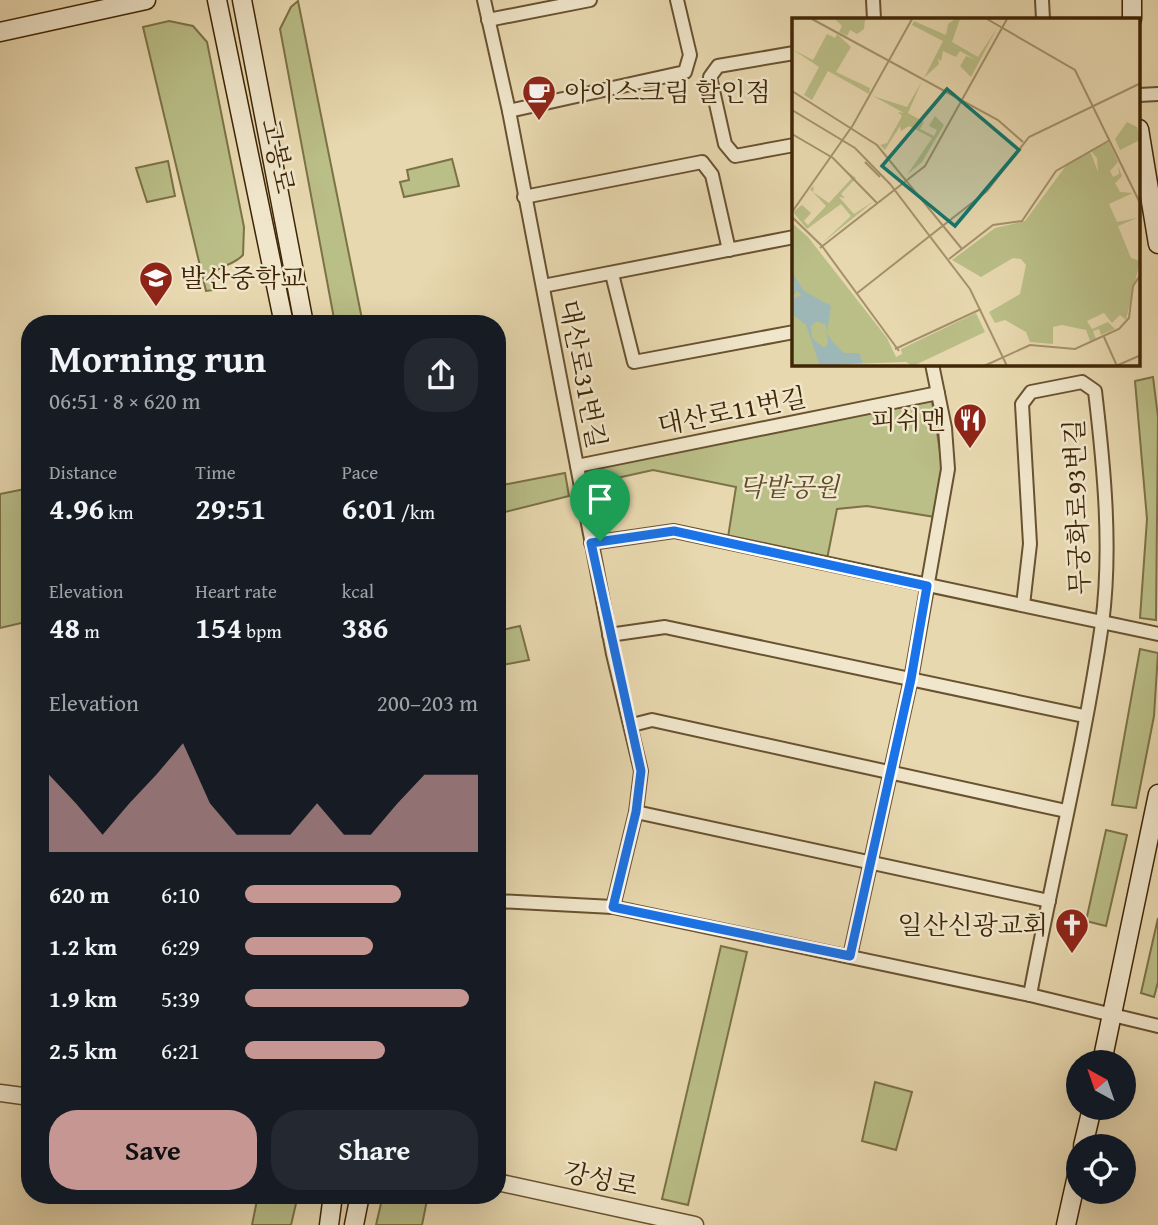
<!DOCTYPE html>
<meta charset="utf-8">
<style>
:root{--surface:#171b24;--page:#242831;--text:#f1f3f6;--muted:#9ea1a6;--accent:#c59692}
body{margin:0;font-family:"Gentium Book Plus","Noto Serif KR",serif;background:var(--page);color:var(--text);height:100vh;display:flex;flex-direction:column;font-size:26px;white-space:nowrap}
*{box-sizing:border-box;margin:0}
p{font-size:23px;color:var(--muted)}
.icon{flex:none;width:38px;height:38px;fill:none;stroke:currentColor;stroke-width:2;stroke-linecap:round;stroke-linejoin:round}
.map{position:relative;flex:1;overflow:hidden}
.details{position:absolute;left:21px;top:315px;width:485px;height:889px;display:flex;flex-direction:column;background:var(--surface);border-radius:28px;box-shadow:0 7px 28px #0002}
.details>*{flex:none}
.needle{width:46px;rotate:320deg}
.fabs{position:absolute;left:1066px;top:1050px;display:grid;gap:14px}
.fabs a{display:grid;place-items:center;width:70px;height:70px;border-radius:50%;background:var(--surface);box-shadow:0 7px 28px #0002;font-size:35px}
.pin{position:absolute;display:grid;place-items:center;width:60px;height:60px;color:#fff;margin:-72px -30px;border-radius:50% 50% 50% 0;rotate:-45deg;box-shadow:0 0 7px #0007}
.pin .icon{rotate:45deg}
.round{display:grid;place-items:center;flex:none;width:74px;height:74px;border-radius:28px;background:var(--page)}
.head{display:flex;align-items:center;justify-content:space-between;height:119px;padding:0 28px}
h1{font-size:38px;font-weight:700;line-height:52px}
.metrics{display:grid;grid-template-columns:repeat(3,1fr);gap:10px;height:119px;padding:7px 28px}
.metrics div{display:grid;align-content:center}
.metrics b{font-size:30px;font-weight:700}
.metrics small{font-size:19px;font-weight:400}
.metrics p{font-size:19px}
.chart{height:196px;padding:14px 28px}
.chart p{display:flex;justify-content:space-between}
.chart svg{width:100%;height:126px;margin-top:7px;fill:var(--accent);opacity:.7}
.cta{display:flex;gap:14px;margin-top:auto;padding:14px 28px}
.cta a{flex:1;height:80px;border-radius:28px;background:var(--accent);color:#111;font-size:28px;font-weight:700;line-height:80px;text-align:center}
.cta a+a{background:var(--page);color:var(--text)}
ul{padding:0 28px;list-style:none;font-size:23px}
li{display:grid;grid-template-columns:112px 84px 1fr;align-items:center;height:52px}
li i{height:18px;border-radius:9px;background:var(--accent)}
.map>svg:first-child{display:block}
</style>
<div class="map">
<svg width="1158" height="1225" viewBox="0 0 1158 1225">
<rect width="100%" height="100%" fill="#e8d8af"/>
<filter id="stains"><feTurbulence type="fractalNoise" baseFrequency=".00286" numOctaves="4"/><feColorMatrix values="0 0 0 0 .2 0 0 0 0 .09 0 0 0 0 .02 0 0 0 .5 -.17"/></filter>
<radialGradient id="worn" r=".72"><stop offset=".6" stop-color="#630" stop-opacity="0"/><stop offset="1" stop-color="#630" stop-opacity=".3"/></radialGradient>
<g fill="#babe87" stroke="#7c7246" stroke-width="2">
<polygon points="298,1 363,324 335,324 280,29 291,7"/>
<path d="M 169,21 L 193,26 L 207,42 L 244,227 L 243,255 C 234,265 221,265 212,274 L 214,290 L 206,291 L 143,27 Z"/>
<polygon points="452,159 459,186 404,197 400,182 409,180 407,170"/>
<polygon points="168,161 175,196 147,202 136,168"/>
<polygon points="1153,377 1158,417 1156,620 1140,618 1147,519 1135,381"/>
<polygon points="932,401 943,470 935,517 867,506 837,509 827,559 728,537 736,487 653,470 590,484 588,469"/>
<polygon points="565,473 569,496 497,514 497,486"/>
<polygon points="30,488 30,621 0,628 0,494"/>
<polygon points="520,626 529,660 497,666 497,631"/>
<polygon points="1140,649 1158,653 1154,716 1136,808 1112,805"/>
<polygon points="1106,830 1127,835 1106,926 1086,921"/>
<polygon points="1158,918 1158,982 1154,997 1141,993"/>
<polygon points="721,946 747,952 688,1205 662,1199"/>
<polygon points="875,1082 912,1092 896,1150 862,1141"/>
<polygon points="258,1195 298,1195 291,1225 252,1225"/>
<polygon points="383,1195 428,1195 422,1225 376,1225"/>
</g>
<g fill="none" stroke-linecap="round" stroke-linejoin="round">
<g stroke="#695230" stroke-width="16">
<g id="minor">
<polyline points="484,0 509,111 613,654 641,771 636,812 613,907"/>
<polyline points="873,0 874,19"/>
<polyline points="1042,0 1043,19"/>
<polyline points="488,20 590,0"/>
<polyline points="794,53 718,66 710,77 725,144 735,156 794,145"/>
<polyline points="1139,95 1158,94"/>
<polyline points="509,111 685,72 690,55 677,0"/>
<polyline points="524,197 702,162 712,175 729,250"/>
<polyline points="612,274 634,362 794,332"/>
<polyline points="543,286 794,237"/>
<polyline points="577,466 938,393"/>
<polyline points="591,543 674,531 1158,634"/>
<path d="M 1023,605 L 1030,544 L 1022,404 L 1031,392 L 1082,382 L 1095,391 C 1104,467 1112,549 1102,624 C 1084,748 1053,872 1030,995"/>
<polyline points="609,635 665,627 1084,716"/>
<polyline points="632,725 652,720 1066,811"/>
<polyline points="636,812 1049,901"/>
<polyline points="497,901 613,907 1030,995 1158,1026"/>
<polyline points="850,956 911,679 948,469 945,428 932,364"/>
</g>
</g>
<g stroke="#695230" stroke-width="19">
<g id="tertiary">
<polyline points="0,1093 30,1097"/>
<polyline points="497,1182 695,1225"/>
</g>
</g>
<g stroke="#3f2606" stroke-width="21">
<g id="secondary">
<polyline points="217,0 284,324"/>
<polyline points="242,0 304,324"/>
<polyline points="1132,0 1132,19"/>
<polyline points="0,32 146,0"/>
<polyline points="1139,129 1158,244"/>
<polyline points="1102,1062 1158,794"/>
<polyline points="1083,1146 1092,1108"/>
<polyline points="329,1225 333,1195"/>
<polyline points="354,1225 360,1195"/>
<polyline points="1066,1225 1078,1171"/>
</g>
</g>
<use href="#minor" stroke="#f0e6cb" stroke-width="12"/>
<use href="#tertiary" stroke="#f0e6cb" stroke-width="16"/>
<use href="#secondary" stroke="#f0e6cb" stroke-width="18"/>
</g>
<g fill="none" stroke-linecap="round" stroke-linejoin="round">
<g stroke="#fff" stroke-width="14">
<polygon id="route" points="674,531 927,586 911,679 850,956 613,907 636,812 641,771 591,543"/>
</g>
<use href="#route" stroke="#1a73e8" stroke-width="9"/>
</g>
<defs>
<g id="cafe-pin" transform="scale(1.75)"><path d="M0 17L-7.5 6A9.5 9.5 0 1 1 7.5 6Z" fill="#8f2418" stroke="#f0e6cb"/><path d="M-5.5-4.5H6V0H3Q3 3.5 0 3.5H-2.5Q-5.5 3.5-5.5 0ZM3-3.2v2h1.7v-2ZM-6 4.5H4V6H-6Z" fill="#fff"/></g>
<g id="school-pin" transform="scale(1.75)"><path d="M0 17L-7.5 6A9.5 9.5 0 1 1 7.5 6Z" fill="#8f2418" stroke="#f0e6cb"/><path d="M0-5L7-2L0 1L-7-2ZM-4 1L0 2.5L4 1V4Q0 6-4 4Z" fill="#fff"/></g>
<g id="restaurant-pin" transform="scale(1.75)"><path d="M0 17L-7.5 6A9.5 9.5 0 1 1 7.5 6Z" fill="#8f2418" stroke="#f0e6cb"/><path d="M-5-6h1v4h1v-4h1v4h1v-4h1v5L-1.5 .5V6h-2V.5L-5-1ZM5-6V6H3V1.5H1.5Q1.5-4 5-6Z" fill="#fff"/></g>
<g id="church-pin" transform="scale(1.75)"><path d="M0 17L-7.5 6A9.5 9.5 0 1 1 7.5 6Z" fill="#8f2418" stroke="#f0e6cb"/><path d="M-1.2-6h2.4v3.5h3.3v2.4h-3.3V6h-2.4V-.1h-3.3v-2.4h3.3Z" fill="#fff"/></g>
</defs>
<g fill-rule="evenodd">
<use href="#cafe-pin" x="539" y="92"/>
<use href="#school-pin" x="156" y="278"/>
<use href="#restaurant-pin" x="970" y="420"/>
<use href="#church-pin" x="1072" y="925"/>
</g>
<g text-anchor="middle" stroke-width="5" stroke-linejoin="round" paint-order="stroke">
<g font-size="26" fill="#3f2606" stroke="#f0e6cb" text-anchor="start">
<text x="564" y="101">아이스크림 할인점</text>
<text x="180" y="287">발산중학교</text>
<text x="946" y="429" text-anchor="end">피쉬맨</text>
<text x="1048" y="934" text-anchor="end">일산신광교회</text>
</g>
<g font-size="26" fill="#3f2606" stroke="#f0e6cb">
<text transform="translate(278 156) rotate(78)" y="9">고봉로</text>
<text transform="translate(583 374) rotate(79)" y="9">대산로31번길</text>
<text transform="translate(732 411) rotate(-11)" y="9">대산로11번길</text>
<text transform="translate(1077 507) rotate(-92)" y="9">무궁화로93번길</text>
<text transform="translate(601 1179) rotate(12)" y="9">강성로</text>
</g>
<g font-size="26" font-style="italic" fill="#5e4c26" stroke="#f0e6cb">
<text x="789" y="496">닥밭공원</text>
</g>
</g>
<g transform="translate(792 18)">
<rect width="348" height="348" fill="#e8d8af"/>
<path d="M 43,1 L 73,1 L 72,11 L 65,16 L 58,12 L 55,18 L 47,14 L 50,8 ZM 163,1 L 168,1 L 160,24 L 186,39 L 205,10 L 179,59 L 168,48 L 174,38 L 184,42 L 168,33 L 164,39 L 151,33 L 149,43 L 146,41 L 147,46 L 132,60 L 151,23 L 120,7 L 122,3 L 154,17 L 156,6 ZM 35,16 L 43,20 L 45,16 L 59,29 L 44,54 L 78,70 L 77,76 L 36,53 L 20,82 L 12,77 L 27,49 L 0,31 L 21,42 ZM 130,63 L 116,95 L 132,104 L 128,111 L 142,118 L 145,112 L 137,108 L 143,98 L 152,107 L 130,144 L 115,157 L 140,120 L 117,108 L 109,113 L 108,108 L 93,132 L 88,127 L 95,125 L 110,98 L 106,94 L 112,95 L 81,78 L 115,89 ZM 335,104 L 345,109 L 348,122 L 328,132 L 323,121 ZM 317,124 L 326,144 L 318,153 L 321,159 L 327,156 L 326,148 L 330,158 L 323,165 L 328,174 L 341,175 L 317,186 L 325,204 L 345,200 L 326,208 L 339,240 L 348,243 L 334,302 L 328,297 L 320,305 L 312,295 L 295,303 L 300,311 L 316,304 L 323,311 L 309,317 L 307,311 L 301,313 L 304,321 L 298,323 L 294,312 L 270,307 L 261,309 L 261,326 L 238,324 L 234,314 L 213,302 L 203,305 L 197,294 L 228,276 L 234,247 L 229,241 L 221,240 L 189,259 L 160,242 L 203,210 L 233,203 L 276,145 L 298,133 L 306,154 L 305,140 L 298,132 ZM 57,155 L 64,160 L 49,176 L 53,180 L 47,179 L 62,196 L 82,183 L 29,226 L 59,198 L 49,186 L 15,211 L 1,194 L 10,187 L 19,195 L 12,203 L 16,207 L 34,188 L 18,171 L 22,168 L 21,174 L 37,185 L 59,161 ZM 0,205 L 16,219 L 95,320 L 104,339 L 110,336 L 109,331 L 184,295 L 193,314 L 121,348 L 114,344 L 2,348 Z" fill="#babe87"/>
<path d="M 0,254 L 12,273 L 39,288 L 35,315 L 40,323 L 52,335 L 67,335 L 71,345 L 28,348 L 14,307 L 0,296 L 0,281 L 10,277 L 5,273 L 0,279 ZM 25,303 L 34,307 L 36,325 L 32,330 L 20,320 L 19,308 Z" fill="#9cb7b6" fill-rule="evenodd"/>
<path fill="none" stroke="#a4916b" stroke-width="2" d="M 20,1 L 206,102 L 231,124M 195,1 L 283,52 L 349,187M 0,73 L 85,127 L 170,231M 0,92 L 63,130 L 98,166 L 178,271 L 215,348M 0,116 L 41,140 L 85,185M 73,144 L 88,159M 0,194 L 61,107 L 120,1M 0,199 L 30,228 L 107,333M 28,230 L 133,148 L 215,1M 157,241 L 201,207 L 230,203 L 264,153 L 318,122M 64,276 L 195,173 L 237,119 L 349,65M 312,319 L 325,348M 103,331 L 189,291M 192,348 L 238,327 L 283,331 L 327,311 L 337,300 L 341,268 L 349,256M 324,348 L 349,337"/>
<path fill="#0f766e" fill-opacity="0.15" stroke="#0f766e" stroke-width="3.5" d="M 155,71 L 227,132 L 163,208 L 90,148 Z"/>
<rect width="348" height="348" fill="none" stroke="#3f2606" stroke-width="3.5"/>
</g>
<rect width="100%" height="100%" filter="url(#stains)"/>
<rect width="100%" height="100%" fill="url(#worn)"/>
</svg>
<div class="fabs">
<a><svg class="needle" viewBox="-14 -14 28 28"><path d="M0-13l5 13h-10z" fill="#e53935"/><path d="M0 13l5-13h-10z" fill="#9ea1a6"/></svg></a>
<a><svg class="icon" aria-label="locate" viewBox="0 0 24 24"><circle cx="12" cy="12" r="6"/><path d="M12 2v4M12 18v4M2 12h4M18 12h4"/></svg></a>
</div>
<div class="pin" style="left:600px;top:541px;background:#1e9e55"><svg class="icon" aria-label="arrive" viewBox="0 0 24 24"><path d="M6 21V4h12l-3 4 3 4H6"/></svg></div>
<section class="details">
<div class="head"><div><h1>Morning run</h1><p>06:51 · 8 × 620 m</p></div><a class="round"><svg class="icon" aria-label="share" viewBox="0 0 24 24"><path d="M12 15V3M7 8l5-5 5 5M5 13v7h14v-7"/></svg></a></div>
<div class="metrics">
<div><p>Distance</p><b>4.96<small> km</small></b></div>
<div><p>Time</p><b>29:51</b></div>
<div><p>Pace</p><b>6:01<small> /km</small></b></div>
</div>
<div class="metrics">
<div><p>Elevation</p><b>48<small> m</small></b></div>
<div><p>Heart rate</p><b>154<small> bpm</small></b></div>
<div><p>kcal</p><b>386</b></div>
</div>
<div class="chart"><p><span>Elevation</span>200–203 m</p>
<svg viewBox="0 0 160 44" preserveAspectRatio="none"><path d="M0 44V17L10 27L20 38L30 27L40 17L50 6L60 27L70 38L80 38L90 38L100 27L110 38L120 38L130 27L140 17L150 17L160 17V44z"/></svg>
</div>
<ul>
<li><b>620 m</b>6:10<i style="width:67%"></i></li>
<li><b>1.2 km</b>6:29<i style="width:55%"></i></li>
<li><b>1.9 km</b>5:39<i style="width:96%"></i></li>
<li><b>2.5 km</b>6:21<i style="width:60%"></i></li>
</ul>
<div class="cta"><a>Save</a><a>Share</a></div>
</section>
</div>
